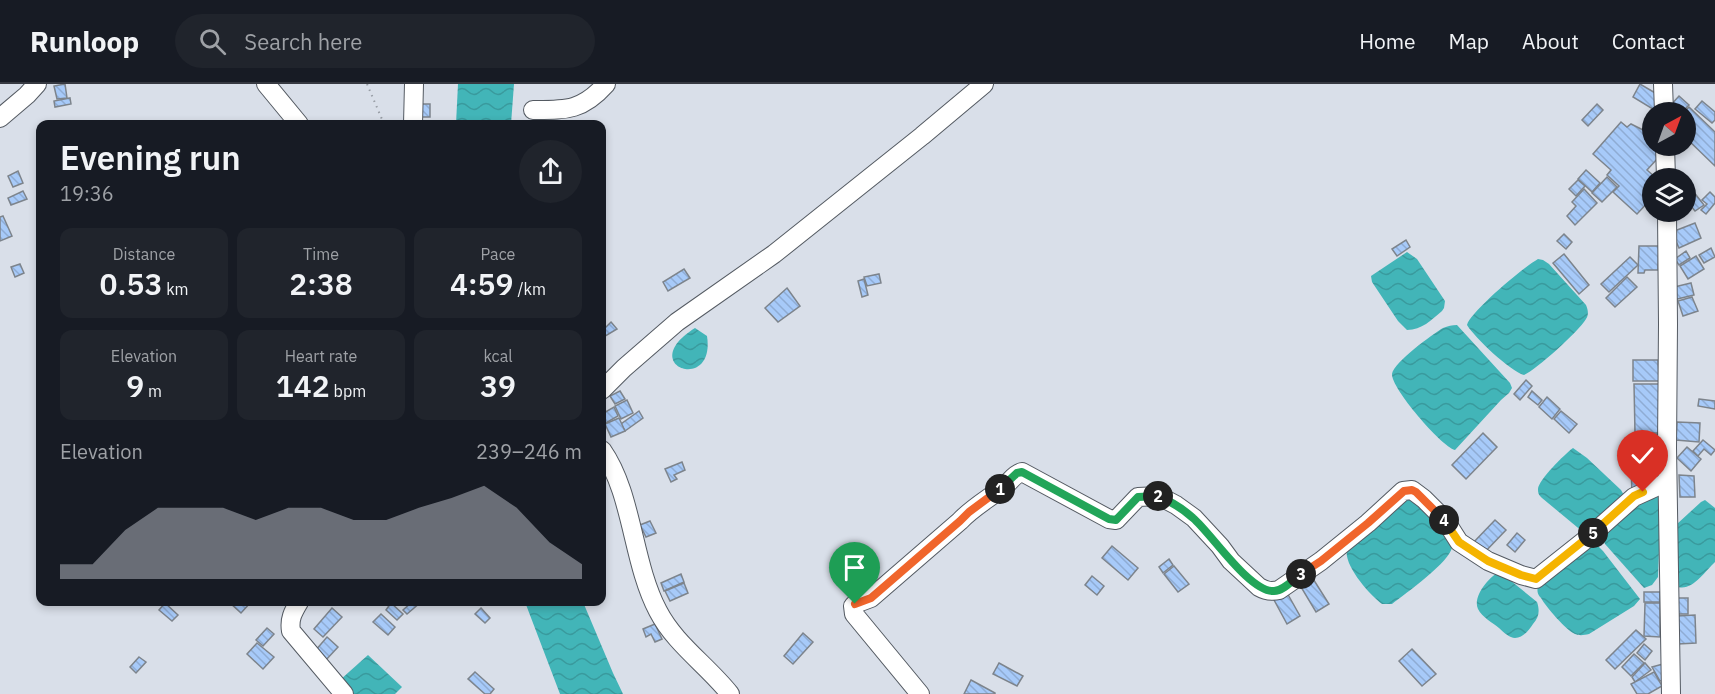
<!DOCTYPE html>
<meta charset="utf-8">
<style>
:root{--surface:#171b24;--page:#20242c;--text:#f1f3f6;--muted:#9ea1a6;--line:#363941;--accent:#8c9099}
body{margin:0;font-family:"IBM Plex Sans",sans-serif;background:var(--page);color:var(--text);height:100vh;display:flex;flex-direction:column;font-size:22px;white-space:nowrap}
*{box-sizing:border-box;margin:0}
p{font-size:20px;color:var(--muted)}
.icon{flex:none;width:33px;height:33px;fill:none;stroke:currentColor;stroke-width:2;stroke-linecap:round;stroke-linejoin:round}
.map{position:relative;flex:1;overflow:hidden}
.sheet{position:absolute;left:36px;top:36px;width:570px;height:486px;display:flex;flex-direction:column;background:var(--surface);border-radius:12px;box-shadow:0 3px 9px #0003}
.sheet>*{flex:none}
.needle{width:39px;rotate:41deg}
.controls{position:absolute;left:1642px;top:18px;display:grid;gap:12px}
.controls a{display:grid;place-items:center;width:54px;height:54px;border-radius:50%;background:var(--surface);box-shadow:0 3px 9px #0003;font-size:30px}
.pin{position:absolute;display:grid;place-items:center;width:51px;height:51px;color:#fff;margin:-62px -26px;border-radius:50% 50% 50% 0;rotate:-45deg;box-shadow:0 0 6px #0007}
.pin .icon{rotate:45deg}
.km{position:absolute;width:30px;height:30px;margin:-15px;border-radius:50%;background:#222;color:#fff;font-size:16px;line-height:30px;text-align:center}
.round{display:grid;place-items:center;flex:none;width:63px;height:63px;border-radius:32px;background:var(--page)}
.overview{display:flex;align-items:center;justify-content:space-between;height:102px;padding:0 24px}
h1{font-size:33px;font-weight:600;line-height:45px}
.figures{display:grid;grid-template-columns:repeat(3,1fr);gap:9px;height:102px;padding:6px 24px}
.figures div{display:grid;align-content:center;border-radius:12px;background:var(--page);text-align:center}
.figures b{font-size:30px;font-weight:600}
.figures small{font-size:16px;font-weight:400}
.figures p{font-size:16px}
.chart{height:168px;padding:12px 24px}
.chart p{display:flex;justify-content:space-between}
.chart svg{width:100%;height:108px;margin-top:6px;fill:var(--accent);opacity:.7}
header{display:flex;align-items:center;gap:36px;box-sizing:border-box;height:84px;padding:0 30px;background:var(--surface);border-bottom:2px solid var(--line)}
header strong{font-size:28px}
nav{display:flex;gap:33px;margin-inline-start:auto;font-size:21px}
.search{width:420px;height:54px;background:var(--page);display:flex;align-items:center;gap:15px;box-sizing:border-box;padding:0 21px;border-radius:33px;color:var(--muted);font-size:22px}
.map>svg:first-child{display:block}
</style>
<header>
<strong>Runloop</strong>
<div class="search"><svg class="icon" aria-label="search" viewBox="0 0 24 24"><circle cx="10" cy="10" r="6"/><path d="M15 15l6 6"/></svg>Search here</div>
<nav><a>Home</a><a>Map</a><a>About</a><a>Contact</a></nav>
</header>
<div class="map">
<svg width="1715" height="610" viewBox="0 0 1715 610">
<defs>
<pattern id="water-waves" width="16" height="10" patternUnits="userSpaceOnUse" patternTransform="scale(1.5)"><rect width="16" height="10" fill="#42b5b8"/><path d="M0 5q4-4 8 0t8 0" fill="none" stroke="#399a9d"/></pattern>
<pattern id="building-back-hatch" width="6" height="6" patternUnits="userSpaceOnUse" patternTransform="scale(1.5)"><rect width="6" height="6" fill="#a7caf9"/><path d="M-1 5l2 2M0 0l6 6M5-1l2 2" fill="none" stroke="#8facd4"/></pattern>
</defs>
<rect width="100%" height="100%" fill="#d9dfe9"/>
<g fill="url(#water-waves)">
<polygon points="458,0 514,0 511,40 456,40"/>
<path d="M 1407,168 L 1417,175 L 1445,217 L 1444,224 L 1442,227 C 1431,236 1422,246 1407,246 L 1398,237 L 1372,198 L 1371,192 Z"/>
<path d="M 1538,175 L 1543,176 L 1549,180 L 1586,221 C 1588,226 1589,231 1586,235 C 1578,248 1537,285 1524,291 C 1510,287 1475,254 1467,241 C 1471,227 1524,183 1538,175 Z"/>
<path d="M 1457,241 L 1510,299 L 1512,304 L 1509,309 L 1501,316 L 1455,366 C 1441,362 1391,304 1392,290 C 1394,278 1433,250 1443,244 C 1448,242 1452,241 1457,241 Z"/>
<path d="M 695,244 L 707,252 C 716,310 634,282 695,244 Z"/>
<path d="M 1573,364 L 1587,374 L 1621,406 L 1625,413 L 1583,448 L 1542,414 C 1539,411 1538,410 1538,405 C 1538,396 1565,370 1573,364 Z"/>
<polygon points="1657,408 1661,415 1658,493 1652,501 1644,504 1605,460 1602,453 1628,422"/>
<path d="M 1406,410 L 1430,427 L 1452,463 C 1451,477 1405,510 1392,520 L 1382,520 C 1370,511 1343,481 1347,465 Z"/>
<path d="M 1705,416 L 1715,424 L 1715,478 C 1705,487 1693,507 1678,503 L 1677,440 L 1701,418 Z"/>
<path d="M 1592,459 L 1596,460 L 1603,467 L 1640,515 L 1634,522 L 1589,550 C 1584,551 1580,552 1575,550 C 1566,546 1546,523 1541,514 C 1537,510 1537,506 1538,501 Z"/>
<path d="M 1500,488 L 1537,518 C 1540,527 1539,533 1533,540 C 1529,546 1523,554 1515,554 C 1510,554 1503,548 1499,544 C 1493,539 1482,533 1478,525 C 1472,513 1490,491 1500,488 Z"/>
<polygon points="525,518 583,518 613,589 623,610 560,610"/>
<polygon points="368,571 402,603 395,610 354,610 340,596"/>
</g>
<g fill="url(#building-back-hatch)" stroke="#7d848c" stroke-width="1.5">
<polygon points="65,0 67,14 57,15 54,2"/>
<polygon points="1640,0 1657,10 1656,27 1633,13"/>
<polygon points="1679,12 1689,21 1682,28 1670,28 1669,23"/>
<polygon points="70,14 71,20 55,23 54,17"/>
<polygon points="1702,17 1715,28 1715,36 1712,39 1695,25"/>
<polygon points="421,20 430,20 430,33 422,33"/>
<polygon points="1597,20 1603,26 1588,42 1582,36"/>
<polygon points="1689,23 1715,48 1715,82 1686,54 1686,28 1684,28"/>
<polygon points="1621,38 1627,43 1631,40 1647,48 1653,53 1653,62 1658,62 1658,74 1647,86 1655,93 1653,94 1653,113 1637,130 1613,108 1619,102 1607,91 1611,86 1593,70"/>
<polygon points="1586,86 1600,99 1592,108 1578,95"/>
<polygon points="18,87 23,99 13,103 8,92"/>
<polygon points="1607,93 1617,103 1602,118 1592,109"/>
<polygon points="1578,96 1585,102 1576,112 1569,105"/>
<polygon points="1689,102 1704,121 1695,127 1686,116 1686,104"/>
<polygon points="1584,105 1597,119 1575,141 1567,132 1576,122 1572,118"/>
<polygon points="23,107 27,115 11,121 8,114"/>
<polygon points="1710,108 1715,113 1715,119 1706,130 1701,126 1707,120 1702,116"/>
<polygon points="3,132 12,152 0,157 0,133"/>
<polygon points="1695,139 1701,154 1679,164 1672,148"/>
<polygon points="1564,150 1572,158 1566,165 1557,157"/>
<polygon points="1406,156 1410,163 1397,172 1392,165"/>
<polygon points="1639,162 1659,162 1658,186 1645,186 1644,189 1638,189"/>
<polygon points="1711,164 1715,173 1704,179 1699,171"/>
<polygon points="1686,167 1690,174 1679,181 1675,175"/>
<polygon points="1564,170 1589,201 1579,210 1553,179"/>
<polygon points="1696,172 1704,185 1688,195 1680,182"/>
<polygon points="1630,173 1638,181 1609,208 1601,200"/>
<polygon points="20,180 24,189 15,193 11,183"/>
<polygon points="684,185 690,194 668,207 663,198"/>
<polygon points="879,190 881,199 867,202 864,193"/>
<polygon points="1627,193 1637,203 1615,223 1606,214"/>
<polygon points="864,195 868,211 862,213 858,197"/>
<polygon points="1691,199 1694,211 1673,216 1670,204"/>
<polygon points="787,204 800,222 778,238 765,224"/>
<polygon points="1692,213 1698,227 1683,232 1678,217"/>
<polygon points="611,238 617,245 602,254 602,247"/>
<polygon points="1633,276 1658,276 1659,297 1633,297"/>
<polygon points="1526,296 1532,302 1520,316 1514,310"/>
<polygon points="1634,300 1659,300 1659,349 1635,349"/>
<polygon points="620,307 625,315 615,320 610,312"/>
<polygon points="1532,307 1542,316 1538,321 1528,313"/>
<polygon points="1547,313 1560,325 1552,335 1539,323"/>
<polygon points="1699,315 1715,317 1715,325 1698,322"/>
<polygon points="627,316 633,329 621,335 615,322"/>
<polygon points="614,323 618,332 604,340 602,335 602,330"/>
<polygon points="639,327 643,334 625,347 621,340"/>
<polygon points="1561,327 1577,340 1569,349 1554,335"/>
<polygon points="619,334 625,347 611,353 605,340"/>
<polygon points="1677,338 1700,339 1699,358 1676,356"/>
<polygon points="1483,349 1497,363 1466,395 1452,381"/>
<polygon points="1659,350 1659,376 1634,376 1634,351"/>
<polygon points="1703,356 1715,366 1711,371 1704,365 1698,372 1693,367"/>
<polygon points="1687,363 1701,375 1691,387 1677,374"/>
<polygon points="1659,377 1661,398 1632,411 1631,379"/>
<polygon points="682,378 685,386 674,391 677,395 671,398 665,385"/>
<polygon points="1679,391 1694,392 1695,413 1680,413"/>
<polygon points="1495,436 1506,446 1483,470 1472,460"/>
<polygon points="650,437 656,449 646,453 640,441"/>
<polygon points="1517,449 1525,456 1515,468 1507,461"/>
<polygon points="1112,462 1138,484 1128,496 1102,474"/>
<polygon points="1169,475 1173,481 1163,489 1159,483"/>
<polygon points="1174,482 1189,500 1178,508 1164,490"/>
<polygon points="681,490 684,498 664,507 661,499"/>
<polygon points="1310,490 1329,520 1316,528 1298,498"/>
<polygon points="1092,492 1104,502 1097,511 1085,501"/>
<polygon points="684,499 688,509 670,517 665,507"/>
<polygon points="1286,507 1300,532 1287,540 1273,514"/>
<rect x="1644" y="508" width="16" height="10"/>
<polygon points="1675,514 1688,514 1688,530 1676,530"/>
<polygon points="231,518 251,518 241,529 230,519"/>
<polygon points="412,518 421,518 407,530 403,526"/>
<polygon points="165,519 178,531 172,537 159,526"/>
<polygon points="391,519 403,530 397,536 386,526"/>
<polygon points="1645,519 1660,519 1660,553 1644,552"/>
<polygon points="332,524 342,533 323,553 314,545"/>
<polygon points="481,524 490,534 485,539 475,530"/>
<polygon points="381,530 395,543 388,551 373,538"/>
<polygon points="1695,531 1696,559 1678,560 1677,532"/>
<polygon points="655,540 662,555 655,558 651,550 646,553 643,545"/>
<polygon points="267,544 274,550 263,562 256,556"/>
<polygon points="1636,546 1646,555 1615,585 1606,576"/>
<polygon points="803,549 813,558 793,580 784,572"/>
<polygon points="327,553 338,563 325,577 315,567"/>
<polygon points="257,559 274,573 263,585 247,570"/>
<polygon points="1644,560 1652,567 1645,576 1637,569"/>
<polygon points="1412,565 1436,590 1422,602 1399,577"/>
<polygon points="1634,570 1644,579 1631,592 1622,583"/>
<polygon points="139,573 146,578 136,589 130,583"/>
<polygon points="999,579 1023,592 1017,602 993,590"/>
<polygon points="1645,579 1651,586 1635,598 1632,593"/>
<polygon points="1663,580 1665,596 1660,597 1652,583"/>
<polygon points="475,588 494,605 490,610 485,610 468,595"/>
<polygon points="1654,588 1662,602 1648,610 1637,610 1631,600"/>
<polygon points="971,596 995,609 995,610 964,610"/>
</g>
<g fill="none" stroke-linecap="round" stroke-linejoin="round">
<g stroke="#545a62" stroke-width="20">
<g id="minor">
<polyline points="266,0 299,40"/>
<polyline points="1663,0 1664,28"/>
<path d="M 533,26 C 566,26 582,27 606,0"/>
<polyline points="0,34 27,11 37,0"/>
<polyline points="413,40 414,0"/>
<polyline points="1665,62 1666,94"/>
<polyline points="1667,128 1668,240 1667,364 1671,610"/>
<polyline points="602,306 624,284 677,238 774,170 922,52 984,0"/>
<path d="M 602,366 C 633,410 632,478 658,527 C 675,560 707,581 730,610"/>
<path d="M 299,518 C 293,528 289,535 291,547 L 344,610"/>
<path d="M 920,610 L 854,530 L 853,522 L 855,520 L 871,514 L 960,437 C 974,422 992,413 1007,400 C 1012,395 1015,390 1022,388 L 1109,435 L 1116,436 L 1138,413 L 1159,412 L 1176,421 L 1194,434 L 1220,462 L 1231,477 L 1259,503 C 1266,507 1271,508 1279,506 L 1321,477 L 1368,439 L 1403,407 L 1412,406 L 1424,415 L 1445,436 L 1459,458 L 1488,477 L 1521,491 L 1536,495 L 1589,453 L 1634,413 L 1667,398"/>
</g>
</g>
<polyline stroke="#969ba3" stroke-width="2" stroke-dasharray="1.5 4.5" stroke-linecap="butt" points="367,0 384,40"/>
<use href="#minor" stroke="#fff" stroke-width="18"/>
</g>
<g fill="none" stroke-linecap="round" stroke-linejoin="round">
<g stroke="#fff" stroke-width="12">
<polyline id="split-1" points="855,520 871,514 960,437 969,428 1000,405"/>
</g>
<g stroke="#fff" stroke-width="12">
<polyline id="split-2" points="1000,405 1017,389 1022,388 1109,435 1116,436 1138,413 1158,412"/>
</g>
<g stroke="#fff" stroke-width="12">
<path id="split-3" d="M 1158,412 C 1170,417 1183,425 1193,434 C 1211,449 1250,509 1274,507 C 1283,507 1294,495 1301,490"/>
</g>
<g stroke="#fff" stroke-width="12">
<polyline id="split-4" points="1301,490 1321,477 1368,439 1404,407 1412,406 1416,408 1444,436"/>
</g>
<g stroke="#fff" stroke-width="12">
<polyline id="split-5" points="1444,436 1459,458 1488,477 1521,491 1536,495 1593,449"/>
</g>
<g stroke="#fff" stroke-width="12">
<polyline id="split-6" points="1593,449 1634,412 1643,408"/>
</g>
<use href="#split-1" stroke="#f0652b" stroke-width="8"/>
<use href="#split-2" stroke="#22a559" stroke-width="8"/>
<use href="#split-3" stroke="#22a559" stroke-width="8"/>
<use href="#split-4" stroke="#f0652b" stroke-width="8"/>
<use href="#split-5" stroke="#f5b400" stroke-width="8"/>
<use href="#split-6" stroke="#f5b400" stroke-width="8"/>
</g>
</svg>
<div class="controls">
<a><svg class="needle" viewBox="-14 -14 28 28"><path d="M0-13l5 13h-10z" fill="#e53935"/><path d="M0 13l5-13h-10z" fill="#9ea1a6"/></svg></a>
<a><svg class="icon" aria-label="layers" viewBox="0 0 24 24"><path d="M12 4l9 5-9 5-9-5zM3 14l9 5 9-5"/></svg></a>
</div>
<div class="pin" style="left:855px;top:520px;background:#1e9e55"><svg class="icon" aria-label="arrive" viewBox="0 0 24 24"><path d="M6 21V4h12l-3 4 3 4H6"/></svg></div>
<div class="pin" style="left:1643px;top:408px;background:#d93025"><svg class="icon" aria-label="check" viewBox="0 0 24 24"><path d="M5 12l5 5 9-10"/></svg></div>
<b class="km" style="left:1000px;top:405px">1</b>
<b class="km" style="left:1158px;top:412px">2</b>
<b class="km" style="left:1301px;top:490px">3</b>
<b class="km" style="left:1444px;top:436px">4</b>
<b class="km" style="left:1593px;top:449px">5</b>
<section class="sheet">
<div class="overview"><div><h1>Evening run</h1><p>19:36</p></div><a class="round"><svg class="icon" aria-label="share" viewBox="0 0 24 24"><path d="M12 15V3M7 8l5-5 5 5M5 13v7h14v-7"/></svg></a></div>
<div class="figures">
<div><p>Distance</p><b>0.53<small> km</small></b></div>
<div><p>Time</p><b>2:38</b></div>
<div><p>Pace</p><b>4:59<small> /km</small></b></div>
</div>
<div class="figures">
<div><p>Elevation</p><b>9<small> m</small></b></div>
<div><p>Heart rate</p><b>142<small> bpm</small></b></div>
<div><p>kcal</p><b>39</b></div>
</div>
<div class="chart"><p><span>Elevation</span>239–246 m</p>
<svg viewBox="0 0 160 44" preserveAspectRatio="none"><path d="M0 44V38L10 38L20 24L30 15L40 15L50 15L60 20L70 15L80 15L90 20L100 20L110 15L120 11L130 6L140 15L150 29L160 38V44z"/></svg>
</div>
</section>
</div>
